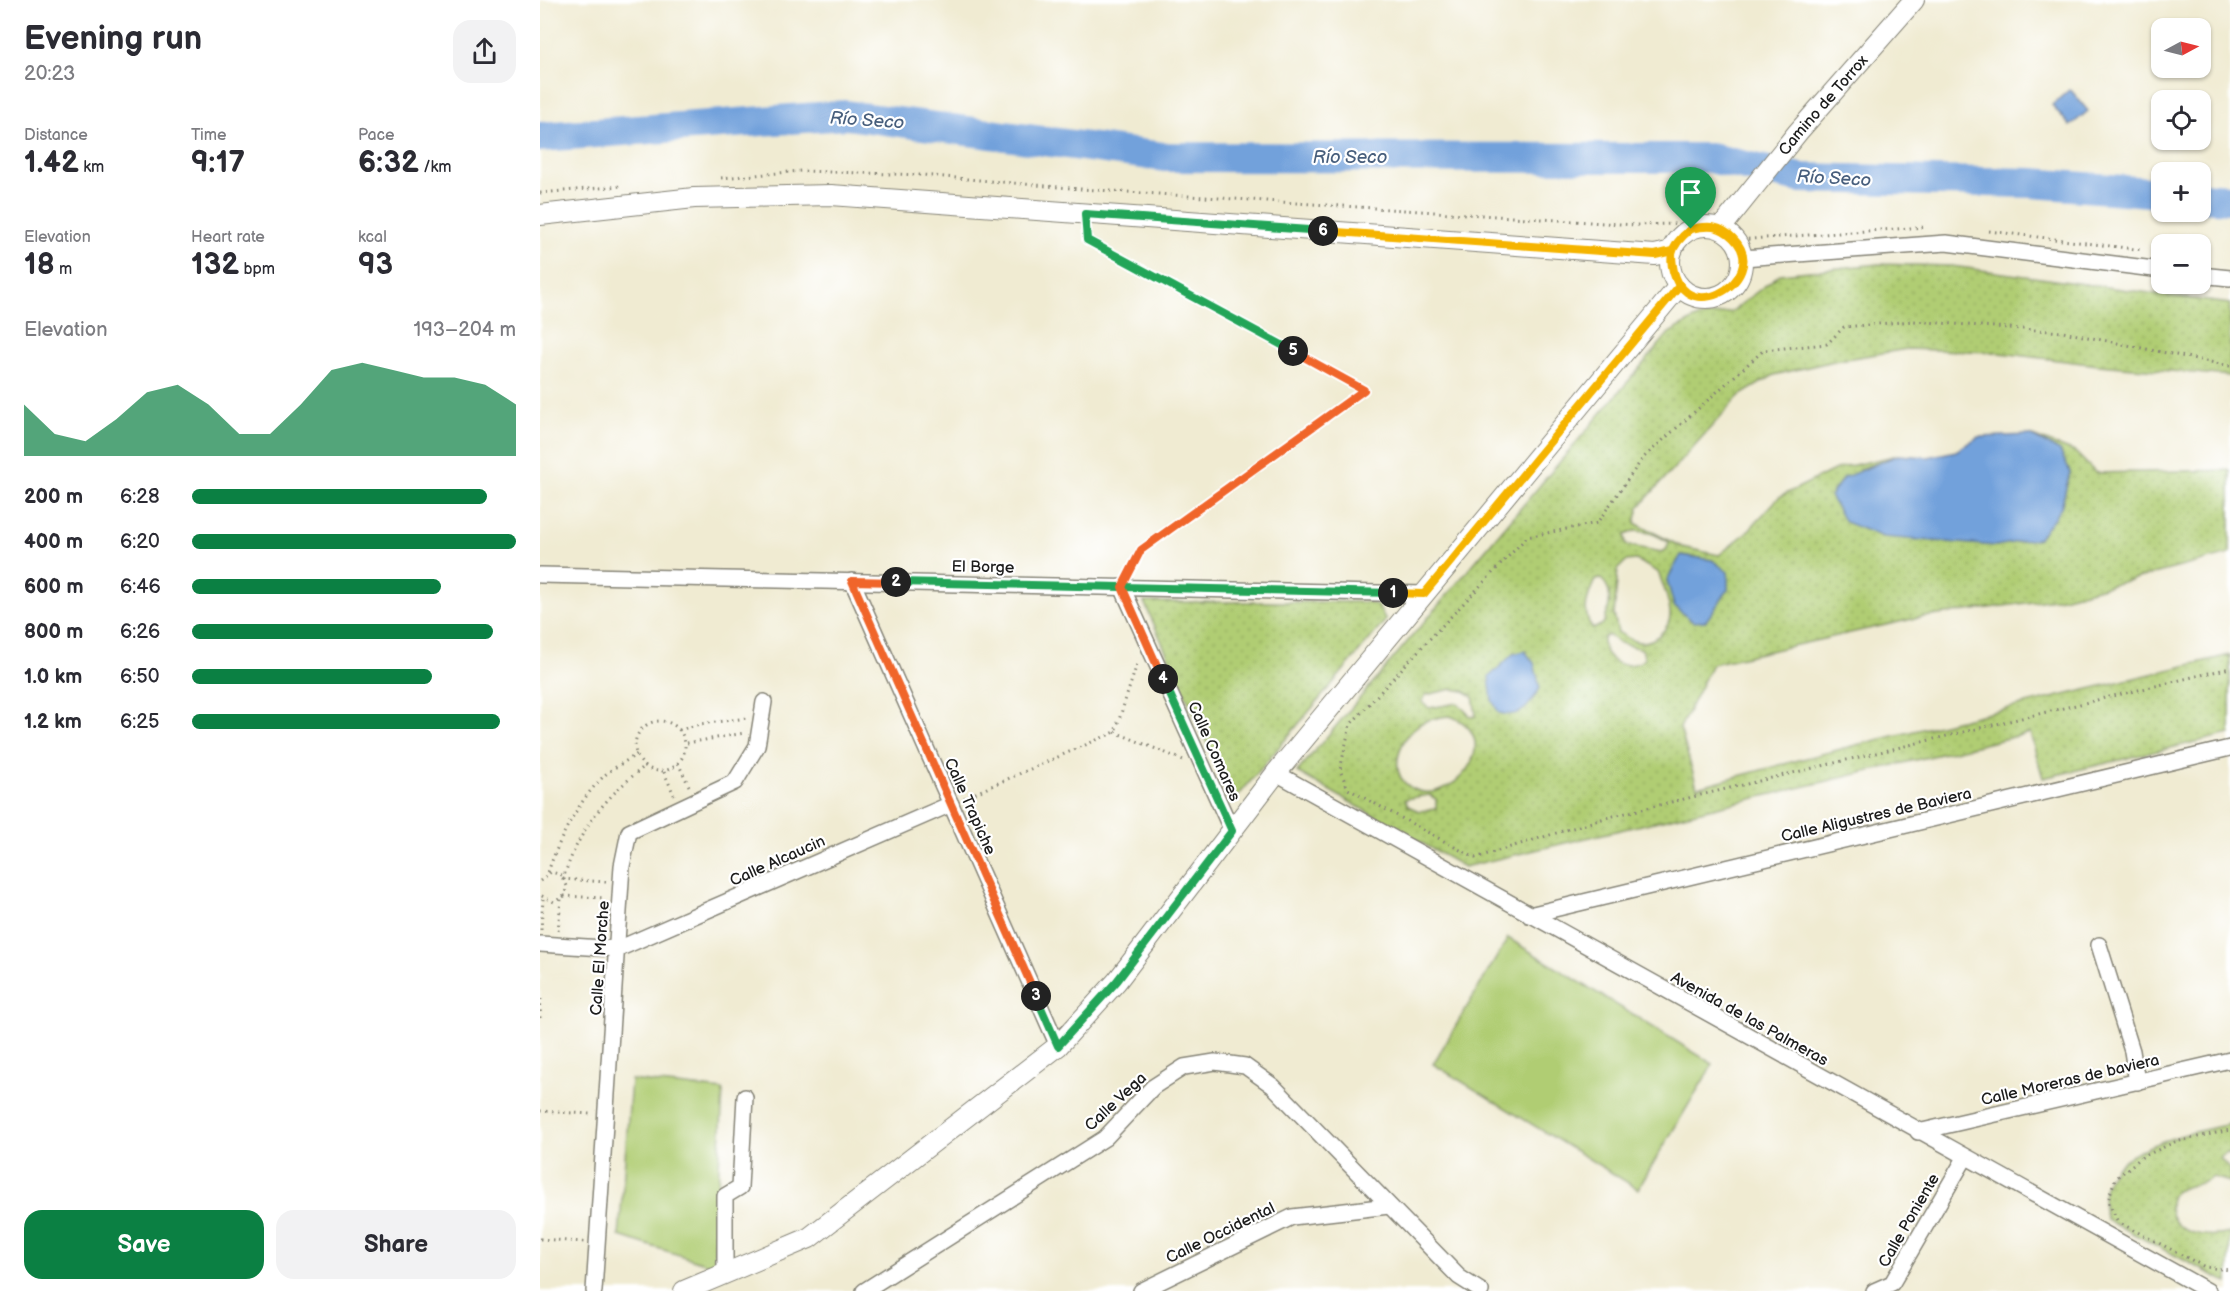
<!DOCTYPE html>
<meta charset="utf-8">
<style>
:root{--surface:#fff;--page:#f2f2f3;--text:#2b2b33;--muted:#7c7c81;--accent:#0b8043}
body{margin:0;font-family:"Balsamiq Sans",sans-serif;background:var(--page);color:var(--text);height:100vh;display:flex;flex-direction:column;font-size:22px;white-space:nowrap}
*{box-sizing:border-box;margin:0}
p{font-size:20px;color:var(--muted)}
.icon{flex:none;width:33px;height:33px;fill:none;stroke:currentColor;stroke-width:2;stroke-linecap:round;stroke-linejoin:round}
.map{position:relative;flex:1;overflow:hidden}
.sheet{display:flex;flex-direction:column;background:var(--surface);width:540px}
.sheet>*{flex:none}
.needle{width:39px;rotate:83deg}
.buttons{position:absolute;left:1611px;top:18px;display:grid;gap:12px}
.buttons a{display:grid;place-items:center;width:60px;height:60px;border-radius:12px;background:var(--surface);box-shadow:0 2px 4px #0004;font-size:30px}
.pin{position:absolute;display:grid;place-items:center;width:51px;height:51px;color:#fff;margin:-62px -26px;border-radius:50% 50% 50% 0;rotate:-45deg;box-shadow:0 0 6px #0007}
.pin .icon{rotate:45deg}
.km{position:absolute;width:30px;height:30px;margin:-15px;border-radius:50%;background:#222;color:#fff;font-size:16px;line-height:30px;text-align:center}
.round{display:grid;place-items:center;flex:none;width:63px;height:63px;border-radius:18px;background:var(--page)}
.headline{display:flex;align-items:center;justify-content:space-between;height:102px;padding:0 24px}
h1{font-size:33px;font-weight:700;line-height:45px}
.figures{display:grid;grid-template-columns:repeat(3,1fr);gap:9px;height:102px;padding:6px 24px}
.figures div{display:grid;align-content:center}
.figures b{font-size:30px;font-weight:700}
.figures small{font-size:16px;font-weight:400}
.figures p{font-size:16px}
.chart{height:168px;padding:12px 24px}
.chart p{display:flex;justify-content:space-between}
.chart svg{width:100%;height:108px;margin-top:6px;fill:var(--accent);opacity:.7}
.cta{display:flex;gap:12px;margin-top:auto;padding:12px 24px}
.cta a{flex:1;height:69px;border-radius:18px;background:var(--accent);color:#fff;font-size:24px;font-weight:700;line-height:69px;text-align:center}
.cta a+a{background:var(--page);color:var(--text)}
ul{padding:0 24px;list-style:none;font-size:20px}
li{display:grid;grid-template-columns:96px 72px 1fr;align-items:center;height:45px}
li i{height:15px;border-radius:8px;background:var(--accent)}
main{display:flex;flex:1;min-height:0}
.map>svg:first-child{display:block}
</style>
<main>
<section class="sheet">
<div class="headline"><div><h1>Evening run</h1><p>20:23</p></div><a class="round"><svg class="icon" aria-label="share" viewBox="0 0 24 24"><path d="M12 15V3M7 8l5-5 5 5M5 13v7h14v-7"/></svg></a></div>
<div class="figures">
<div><p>Distance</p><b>1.42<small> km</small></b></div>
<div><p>Time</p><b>9:17</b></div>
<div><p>Pace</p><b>6:32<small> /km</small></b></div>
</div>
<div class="figures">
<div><p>Elevation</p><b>18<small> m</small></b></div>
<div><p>Heart rate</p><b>132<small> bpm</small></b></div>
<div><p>kcal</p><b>93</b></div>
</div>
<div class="chart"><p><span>Elevation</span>193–204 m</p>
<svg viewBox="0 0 160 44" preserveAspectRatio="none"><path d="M0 44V23L10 35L20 38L30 29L40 18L50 15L60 23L70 35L80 35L90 23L100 9L110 6L120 9L130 12L140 12L150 15L160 23V44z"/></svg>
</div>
<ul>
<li><b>200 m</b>6:28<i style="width:91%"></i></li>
<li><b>400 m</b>6:20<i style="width:100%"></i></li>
<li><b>600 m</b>6:46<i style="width:77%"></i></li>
<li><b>800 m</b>6:26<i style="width:93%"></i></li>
<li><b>1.0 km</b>6:50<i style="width:74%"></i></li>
<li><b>1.2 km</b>6:25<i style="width:95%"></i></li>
</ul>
<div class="cta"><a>Save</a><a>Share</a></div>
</section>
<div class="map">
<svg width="1690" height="1291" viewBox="0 0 1690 1291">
<defs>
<pattern id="grass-dots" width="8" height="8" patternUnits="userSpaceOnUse" patternTransform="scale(1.5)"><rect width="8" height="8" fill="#b0cd73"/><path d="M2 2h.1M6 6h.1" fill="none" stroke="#97af63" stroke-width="1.8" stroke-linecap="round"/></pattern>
</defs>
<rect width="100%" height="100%" fill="#fff"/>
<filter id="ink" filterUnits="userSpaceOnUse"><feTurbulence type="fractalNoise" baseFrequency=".0167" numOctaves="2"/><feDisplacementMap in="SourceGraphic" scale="12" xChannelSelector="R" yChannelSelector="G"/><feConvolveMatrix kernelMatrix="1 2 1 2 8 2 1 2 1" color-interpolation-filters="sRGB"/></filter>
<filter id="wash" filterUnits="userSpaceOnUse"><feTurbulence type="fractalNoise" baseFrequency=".008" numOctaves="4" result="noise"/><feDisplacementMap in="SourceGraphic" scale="24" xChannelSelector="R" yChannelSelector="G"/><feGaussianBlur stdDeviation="1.35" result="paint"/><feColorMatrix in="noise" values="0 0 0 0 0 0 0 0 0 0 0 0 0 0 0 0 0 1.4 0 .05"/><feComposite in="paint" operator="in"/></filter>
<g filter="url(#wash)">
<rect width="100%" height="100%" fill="#f0ebd2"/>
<g fill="url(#grass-dots)" stroke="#667448" stroke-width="1.5" fill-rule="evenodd">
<path d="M 1338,264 L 1412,266 L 1690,304 L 1690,376 L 1558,365 L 1452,352 L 1367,349 L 1294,361 L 1234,375 L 1199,396 L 1099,507 L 1095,523 L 1142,547 L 1179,555 L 1206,533 L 1239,497 L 1296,469 L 1358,455 L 1320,469 L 1521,508 L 1530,472 L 1520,451 L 1490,435 L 1535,452 L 1556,473 L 1690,470 L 1690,554 L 1522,598 L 1377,618 L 1172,664 L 1140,728 L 1157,787 L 1316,745 L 1690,655 L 1690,734 L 1503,778 L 1490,733 L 924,867 L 757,772 L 1129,333 L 1156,318 L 1191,312 L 1240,274 ZM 1094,531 C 1108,531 1117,535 1128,542 L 1127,549 L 1122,552 L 1086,545 L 1085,535 ZM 1142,555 L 1172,560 L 1127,580 ZM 1096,560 L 1118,572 C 1123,585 1129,599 1130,613 C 1131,628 1114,644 1099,642 C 1092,641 1084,636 1078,632 L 1074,615 L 1078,569 L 1086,561 ZM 1061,579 C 1075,590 1069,610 1063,624 L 1053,629 C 1041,613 1047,597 1055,580 ZM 1068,635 L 1080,643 L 1102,649 L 1105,659 C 1085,673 1062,661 1063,638 ZM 912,689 L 924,691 L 933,696 L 936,716 L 931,717 L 918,703 L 889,708 L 882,702 L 886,695 ZM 910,716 C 970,738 909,812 870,787 C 848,773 859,740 876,727 C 885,719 898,717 910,716 ZM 889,795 L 896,799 L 896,809 L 879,811 L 868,806 L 865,799 Z"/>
<polygon points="604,602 829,602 837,605 846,620 693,802"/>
<path d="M 1690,1124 L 1690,1155 L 1686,1153 L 1680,1158 L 1690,1170 L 1690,1182 L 1673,1177 C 1662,1187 1645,1183 1634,1193 C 1631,1196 1630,1201 1630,1206 C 1631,1235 1669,1239 1690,1233 L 1688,1283 L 1567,1220 C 1542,1150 1643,1135 1690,1124 Z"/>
</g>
<g fill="#b0cd73" stroke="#667448" stroke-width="1.5">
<polygon points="968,938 1173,1064 1098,1189 893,1064"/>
<polygon points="91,1080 183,1090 174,1266 79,1236"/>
</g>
<g fill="#72a1db" stroke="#475e7c" stroke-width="1.5">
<polygon points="1530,89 1548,111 1530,126 1512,105"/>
<polygon points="1490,435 1520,451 1530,472 1521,508 1499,538 1456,546 1343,537 1305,522 1290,496 1303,478 1358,455 1388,457 1416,451 1438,437"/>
<polygon points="1141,555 1172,560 1188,572 1188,590 1166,621 1153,622 1134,606 1127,580"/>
<path d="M 985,651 L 994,663 L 1000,688 C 989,706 982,719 959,713 L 952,700 L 949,677 L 973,654 Z"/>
</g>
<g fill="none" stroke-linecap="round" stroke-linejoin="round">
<g stroke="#72a1db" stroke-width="30">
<polyline points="0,137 306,115 624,157 1170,158 1260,178 1492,183 1622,193"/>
<polyline points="1660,197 1690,199"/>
</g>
</g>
</g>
<g filter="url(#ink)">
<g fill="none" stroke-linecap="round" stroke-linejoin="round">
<g stroke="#868477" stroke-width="18">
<g id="minor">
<polyline points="1203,258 1406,243 1622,270"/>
<polyline points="1660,275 1690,278"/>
<polyline points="0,575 884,594"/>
<polyline points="312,581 518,1046"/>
<polyline points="582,587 692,831"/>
<polyline points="736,773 1668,1291"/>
<polyline points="989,915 1690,748"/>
<polyline points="0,944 78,949 411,804"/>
<polyline points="1559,945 1592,1051 1597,1082"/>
<polyline points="1378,1132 1690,1060"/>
<polyline points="185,1273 185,1196 200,1187 205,1097"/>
<polyline points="54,1291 82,866 89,832 195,782 217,746 224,702"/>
<polyline points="324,1291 565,1138 613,1087 644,1067 675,1062 705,1066 733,1086 919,1277 941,1291"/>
<polyline points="601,1291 752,1217 849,1206"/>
<polyline points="1334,1291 1352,1283 1425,1158"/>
</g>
</g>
<g stroke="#868477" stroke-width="22">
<g id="tertiary">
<polyline points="0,215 154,198 291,195 1115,255 1132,251"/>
<circle cx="1166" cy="262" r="36"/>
<path id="s1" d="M 1181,228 L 1258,132 L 1374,0"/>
<polyline points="144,1291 269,1238 518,1046 577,981 736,773 1139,286"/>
</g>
</g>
<g stroke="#868477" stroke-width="3" stroke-dasharray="1.5 4.5" stroke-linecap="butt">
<polyline points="181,178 261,171 382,175 541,189 1095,225 1134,224 1151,229"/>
<polyline points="0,193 82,186"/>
<polyline points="547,231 547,239 824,390 601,551 589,573"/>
<polyline points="1449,231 1603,250"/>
<polyline points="1196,240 1385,227"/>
<polyline points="1690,366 1523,332 1373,321 1304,327 1287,344 1224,350 1103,458 1057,523 987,537 880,649 810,725 800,770 808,789 935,858 1065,818 1690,668"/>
<circle cx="120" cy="746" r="25"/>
<polyline points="139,730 160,724 207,718"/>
<polyline points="575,732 643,760"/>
<polyline points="147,743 205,733"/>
<polyline points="138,763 150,788"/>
<polyline points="124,772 134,795"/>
<polyline points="424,798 575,732 598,661"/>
<path d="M 8,872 C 20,837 38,801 65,775 C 74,767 87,761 97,754"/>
<polyline points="0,881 11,872 22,875 27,886 24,896 14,902 0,895"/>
<path d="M 66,882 L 23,879 C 40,828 63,799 105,766"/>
<polyline points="24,896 64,898"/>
<polyline points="1,930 3,899"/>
<polyline points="18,931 21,899"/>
<polyline points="0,1018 1,999"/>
<polyline points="0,1111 50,1114"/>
<polyline points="1577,1220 1568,1201 1575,1179 1602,1157 1635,1142 1690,1130"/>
<polyline points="1582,1224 1665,1267 1690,1270"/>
<polyline points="0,1239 44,1242"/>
</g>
<use href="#minor" stroke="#fff" stroke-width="15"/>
<use href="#tertiary" stroke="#fff" stroke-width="20"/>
</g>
</g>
<g fill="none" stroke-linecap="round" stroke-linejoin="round" filter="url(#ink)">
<g stroke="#fff" stroke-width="12">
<path id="split-1" d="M 853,593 L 884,594 L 1115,315 L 1139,286 C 1126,261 1129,246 1151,229"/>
</g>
<g stroke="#fff" stroke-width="12">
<polyline id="split-2" points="356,582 853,593"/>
</g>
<g stroke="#fff" stroke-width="12">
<polyline id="split-3" points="356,582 312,581 496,996"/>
</g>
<g stroke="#fff" stroke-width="12">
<polyline id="split-4" points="496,996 518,1046 577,981 692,831 623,679"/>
</g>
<g stroke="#fff" stroke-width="12">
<polyline id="split-5" points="623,679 582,587 601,550 824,390 753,351"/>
</g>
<g stroke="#fff" stroke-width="12">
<polyline id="split-6" points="753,351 547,240 545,214 783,231"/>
</g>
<g stroke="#fff" stroke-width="12">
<path id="split-7" d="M 783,231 L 1115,255 L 1132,251 C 1131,340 1236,280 1193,238 C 1180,225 1168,225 1151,229"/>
</g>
<use href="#split-1" stroke="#f5b400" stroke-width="8"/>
<use href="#split-2" stroke="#22a559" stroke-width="8"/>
<use href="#split-3" stroke="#f0652b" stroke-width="8"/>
<use href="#split-4" stroke="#22a559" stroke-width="8"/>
<use href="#split-5" stroke="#f0652b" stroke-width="8"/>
<use href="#split-6" stroke="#22a559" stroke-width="8"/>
<use href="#split-7" stroke="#f5b400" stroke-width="8"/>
</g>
<g text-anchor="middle" stroke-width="4.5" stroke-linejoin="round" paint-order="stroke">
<g font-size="16" fill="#1c1c1c" stroke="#fff">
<text dy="6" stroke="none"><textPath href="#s1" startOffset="160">Camino de Torrox</textPath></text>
<text transform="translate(443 566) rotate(1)" y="6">El Borge</text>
<text transform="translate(675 751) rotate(66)" y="6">Calle Comares</text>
<text transform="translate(431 806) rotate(66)" y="6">Calle Trapiche</text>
<text transform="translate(1336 814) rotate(-13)" y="6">Calle Aligustres de Baviera</text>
<text transform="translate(237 860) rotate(-24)" y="6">Calle Alcaucin</text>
<text transform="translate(59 958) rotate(-86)" y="6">Calle El Morche</text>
<text transform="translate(1210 1018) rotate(29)" y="6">Avenida de las Palmeras</text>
<text transform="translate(1530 1079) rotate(-13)" y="6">Calle Moreras de baviera</text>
<text transform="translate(575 1101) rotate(-43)" y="6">Calle Vega</text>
<text transform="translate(1368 1220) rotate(-60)" y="6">Calle Poniente</text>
<text transform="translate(680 1232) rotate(-26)" y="6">Calle Occidental</text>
</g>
<g font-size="18" font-style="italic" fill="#475e7c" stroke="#fff">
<text transform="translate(327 120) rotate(4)" y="6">Río Seco</text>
<text x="810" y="163">Río Seco</text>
<text transform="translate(1294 178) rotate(3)" y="6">Río Seco</text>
</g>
</g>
</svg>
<div class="buttons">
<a><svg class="needle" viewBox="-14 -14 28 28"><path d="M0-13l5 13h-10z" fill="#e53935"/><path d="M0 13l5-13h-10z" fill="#7c7c81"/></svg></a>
<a><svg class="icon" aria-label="locate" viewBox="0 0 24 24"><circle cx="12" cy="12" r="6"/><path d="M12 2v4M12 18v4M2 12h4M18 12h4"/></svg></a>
<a>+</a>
<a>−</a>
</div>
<div class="pin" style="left:1151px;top:229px;background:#1e9e55"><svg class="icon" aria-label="arrive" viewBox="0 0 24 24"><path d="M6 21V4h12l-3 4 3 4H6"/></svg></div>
<b class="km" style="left:853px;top:593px">1</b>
<b class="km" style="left:356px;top:582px">2</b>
<b class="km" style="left:496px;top:996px">3</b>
<b class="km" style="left:623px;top:679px">4</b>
<b class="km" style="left:753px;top:351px">5</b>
<b class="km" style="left:783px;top:231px">6</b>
</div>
</main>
